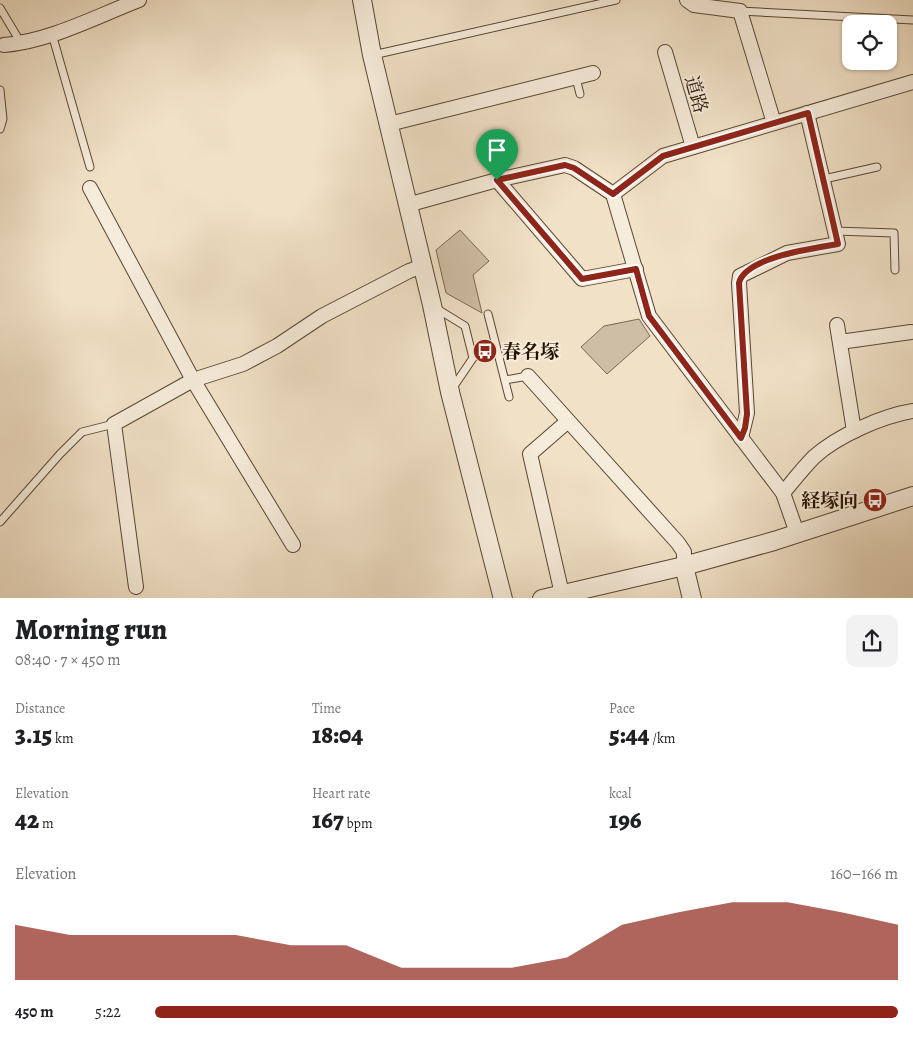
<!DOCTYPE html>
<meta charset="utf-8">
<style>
:root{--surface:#fff;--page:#f2f2f2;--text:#202124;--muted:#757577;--accent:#8f2418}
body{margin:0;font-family:Alegreya,"Noto Serif JP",serif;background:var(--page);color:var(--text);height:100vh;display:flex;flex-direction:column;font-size:19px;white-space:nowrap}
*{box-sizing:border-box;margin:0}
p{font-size:16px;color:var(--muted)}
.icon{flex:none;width:28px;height:28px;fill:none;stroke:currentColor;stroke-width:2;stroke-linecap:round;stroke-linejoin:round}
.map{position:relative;height:598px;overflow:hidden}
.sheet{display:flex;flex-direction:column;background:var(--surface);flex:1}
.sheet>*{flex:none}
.tools{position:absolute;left:842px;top:15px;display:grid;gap:10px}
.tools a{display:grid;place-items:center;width:55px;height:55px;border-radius:10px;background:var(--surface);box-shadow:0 1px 4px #0004;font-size:25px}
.pin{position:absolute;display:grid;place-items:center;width:42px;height:42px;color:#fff;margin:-51px -21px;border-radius:50% 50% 50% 0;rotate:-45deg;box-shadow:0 0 5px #0007}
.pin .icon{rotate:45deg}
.round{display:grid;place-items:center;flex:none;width:52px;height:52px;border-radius:10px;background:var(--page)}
.headline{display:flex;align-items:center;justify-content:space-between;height:85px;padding:0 15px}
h1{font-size:28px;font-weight:800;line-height:38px}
.figures{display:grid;grid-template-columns:repeat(3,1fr);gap:8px;height:85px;padding:5px 15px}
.figures div{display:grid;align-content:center}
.figures b{font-size:25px;font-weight:800}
.figures small{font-size:14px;font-weight:400}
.figures p{font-size:14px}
.chart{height:140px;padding:10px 15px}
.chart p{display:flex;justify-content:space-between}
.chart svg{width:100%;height:90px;margin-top:5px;fill:var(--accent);opacity:.7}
ul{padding:0 15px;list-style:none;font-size:16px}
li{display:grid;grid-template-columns:80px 60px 1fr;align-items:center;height:38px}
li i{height:12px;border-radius:6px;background:var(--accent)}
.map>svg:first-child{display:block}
</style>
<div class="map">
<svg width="913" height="599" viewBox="0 0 913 599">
<rect width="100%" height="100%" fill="#f1e1c7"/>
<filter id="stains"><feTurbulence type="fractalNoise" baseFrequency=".004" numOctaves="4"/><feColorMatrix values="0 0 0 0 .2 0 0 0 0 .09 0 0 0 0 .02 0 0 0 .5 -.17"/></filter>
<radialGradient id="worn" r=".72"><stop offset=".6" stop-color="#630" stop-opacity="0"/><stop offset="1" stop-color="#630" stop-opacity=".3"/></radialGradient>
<g fill="#cebea5" stroke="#7a6852">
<polygon points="460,230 489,261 473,275 482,313 446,293 436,250"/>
<polygon points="639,319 650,336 607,374 581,347 604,326"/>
</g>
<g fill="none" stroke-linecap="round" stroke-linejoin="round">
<g stroke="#594632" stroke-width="9">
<g id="service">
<polyline points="0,8 21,43"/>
<polyline points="740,11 913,20"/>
<polyline points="52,34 90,167"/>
<polyline points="373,55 616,0"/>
<polyline points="576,78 580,94"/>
<polyline points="0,90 3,119 0,129"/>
<polyline points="824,179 877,167"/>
<polyline points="835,231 894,233 895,270"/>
<polyline points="434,307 465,326 473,358 452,389"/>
<polyline points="488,314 509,397"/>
<polyline points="505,380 528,376"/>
<polyline points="0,522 60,454 82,432 114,424"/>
</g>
</g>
<g stroke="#594632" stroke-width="16">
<g id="minor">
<polyline points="687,0 694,5 740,11 774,123"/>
<path d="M 4,45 C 50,41 95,17 139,0"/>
<polyline points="665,52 693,147"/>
<polyline points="389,124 593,73"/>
<polyline points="497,180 582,279 636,269"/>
<polyline points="90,188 193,380 293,545"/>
<polyline points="613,194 663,156 913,82"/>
<polyline points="407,205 497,180 565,165 574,168 613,194 649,316 783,493 797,533"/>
<polyline points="837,325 854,431"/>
<polyline points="840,342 911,332"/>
<polyline points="528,376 678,543 684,552 684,566"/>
<polyline points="741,438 747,413 739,283 740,276 787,253 838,244 807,113"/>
<path d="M 783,493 C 793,481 803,468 814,457 C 837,436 882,416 913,411"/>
<polyline points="136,587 114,424 193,380 243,364 277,346 322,316 409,271 423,266"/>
<polyline points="562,594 530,454 568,421"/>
</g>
</g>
<g stroke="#594632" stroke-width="20">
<g id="tertiary">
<polyline points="362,0 372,55 432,305 450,392 503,599"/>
<polyline points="684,566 692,599"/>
<polyline points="542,599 684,566 774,541 913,496"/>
</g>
</g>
<use href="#service" stroke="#f6ecdb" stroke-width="7"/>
<use href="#minor" stroke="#f6ecdb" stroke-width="14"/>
<use href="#tertiary" stroke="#f6ecdb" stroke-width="18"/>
</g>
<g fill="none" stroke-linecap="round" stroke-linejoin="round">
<g stroke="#fff" stroke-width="10">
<path id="route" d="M 808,113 L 838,244 C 815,248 745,257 739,283 L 747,414 L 745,428 L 741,438 L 649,316 L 636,269 L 582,279 L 497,180 L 565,165 L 574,168 L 613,194 L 663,156 Z"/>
</g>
<use href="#route" stroke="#8f2418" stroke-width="6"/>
</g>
<defs>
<g id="bus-disc" transform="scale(1.25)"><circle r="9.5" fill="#8f2418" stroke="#f6ecdb"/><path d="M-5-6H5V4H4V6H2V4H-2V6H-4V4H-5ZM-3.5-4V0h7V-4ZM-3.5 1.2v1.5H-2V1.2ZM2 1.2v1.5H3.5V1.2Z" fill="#fff"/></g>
</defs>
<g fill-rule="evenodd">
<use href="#bus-disc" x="485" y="351"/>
<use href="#bus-disc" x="875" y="500"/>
</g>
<g text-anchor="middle" stroke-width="4" stroke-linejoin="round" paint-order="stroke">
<g font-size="19" fill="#261200" stroke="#f6ecdb">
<text transform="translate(697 94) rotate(74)" y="7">道路</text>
</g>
<g font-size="19" font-weight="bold" fill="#261200" stroke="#f6ecdb" text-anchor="start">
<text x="502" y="358">春名塚</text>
<text x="858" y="507" text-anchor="end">経塚向</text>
</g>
</g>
<rect width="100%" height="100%" filter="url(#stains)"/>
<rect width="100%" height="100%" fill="url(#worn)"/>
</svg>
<div class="tools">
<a><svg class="icon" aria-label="locate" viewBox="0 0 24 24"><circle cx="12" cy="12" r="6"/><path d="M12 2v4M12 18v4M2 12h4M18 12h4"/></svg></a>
</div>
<div class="pin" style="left:497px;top:180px;background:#1e9e55"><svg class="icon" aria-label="arrive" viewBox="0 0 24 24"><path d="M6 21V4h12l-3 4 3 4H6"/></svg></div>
</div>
<section class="sheet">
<div class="headline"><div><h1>Morning run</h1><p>08:40 · 7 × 450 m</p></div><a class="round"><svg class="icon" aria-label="share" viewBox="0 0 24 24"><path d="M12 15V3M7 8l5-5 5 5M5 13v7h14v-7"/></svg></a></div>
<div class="figures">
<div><p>Distance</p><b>3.15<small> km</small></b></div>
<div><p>Time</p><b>18:04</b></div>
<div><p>Pace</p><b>5:44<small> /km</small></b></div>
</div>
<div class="figures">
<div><p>Elevation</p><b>42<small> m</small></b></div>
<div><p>Heart rate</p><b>167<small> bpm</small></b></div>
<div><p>kcal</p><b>196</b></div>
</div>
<div class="chart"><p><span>Elevation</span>160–166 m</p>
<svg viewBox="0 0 160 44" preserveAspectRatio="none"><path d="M0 44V17L10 22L20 22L30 22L40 22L50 27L60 27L70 38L80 38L90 38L100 33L110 17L120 11L130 6L140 6L150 11L160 17V44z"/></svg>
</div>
<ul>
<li><b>450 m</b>5:22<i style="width:100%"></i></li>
</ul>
</section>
